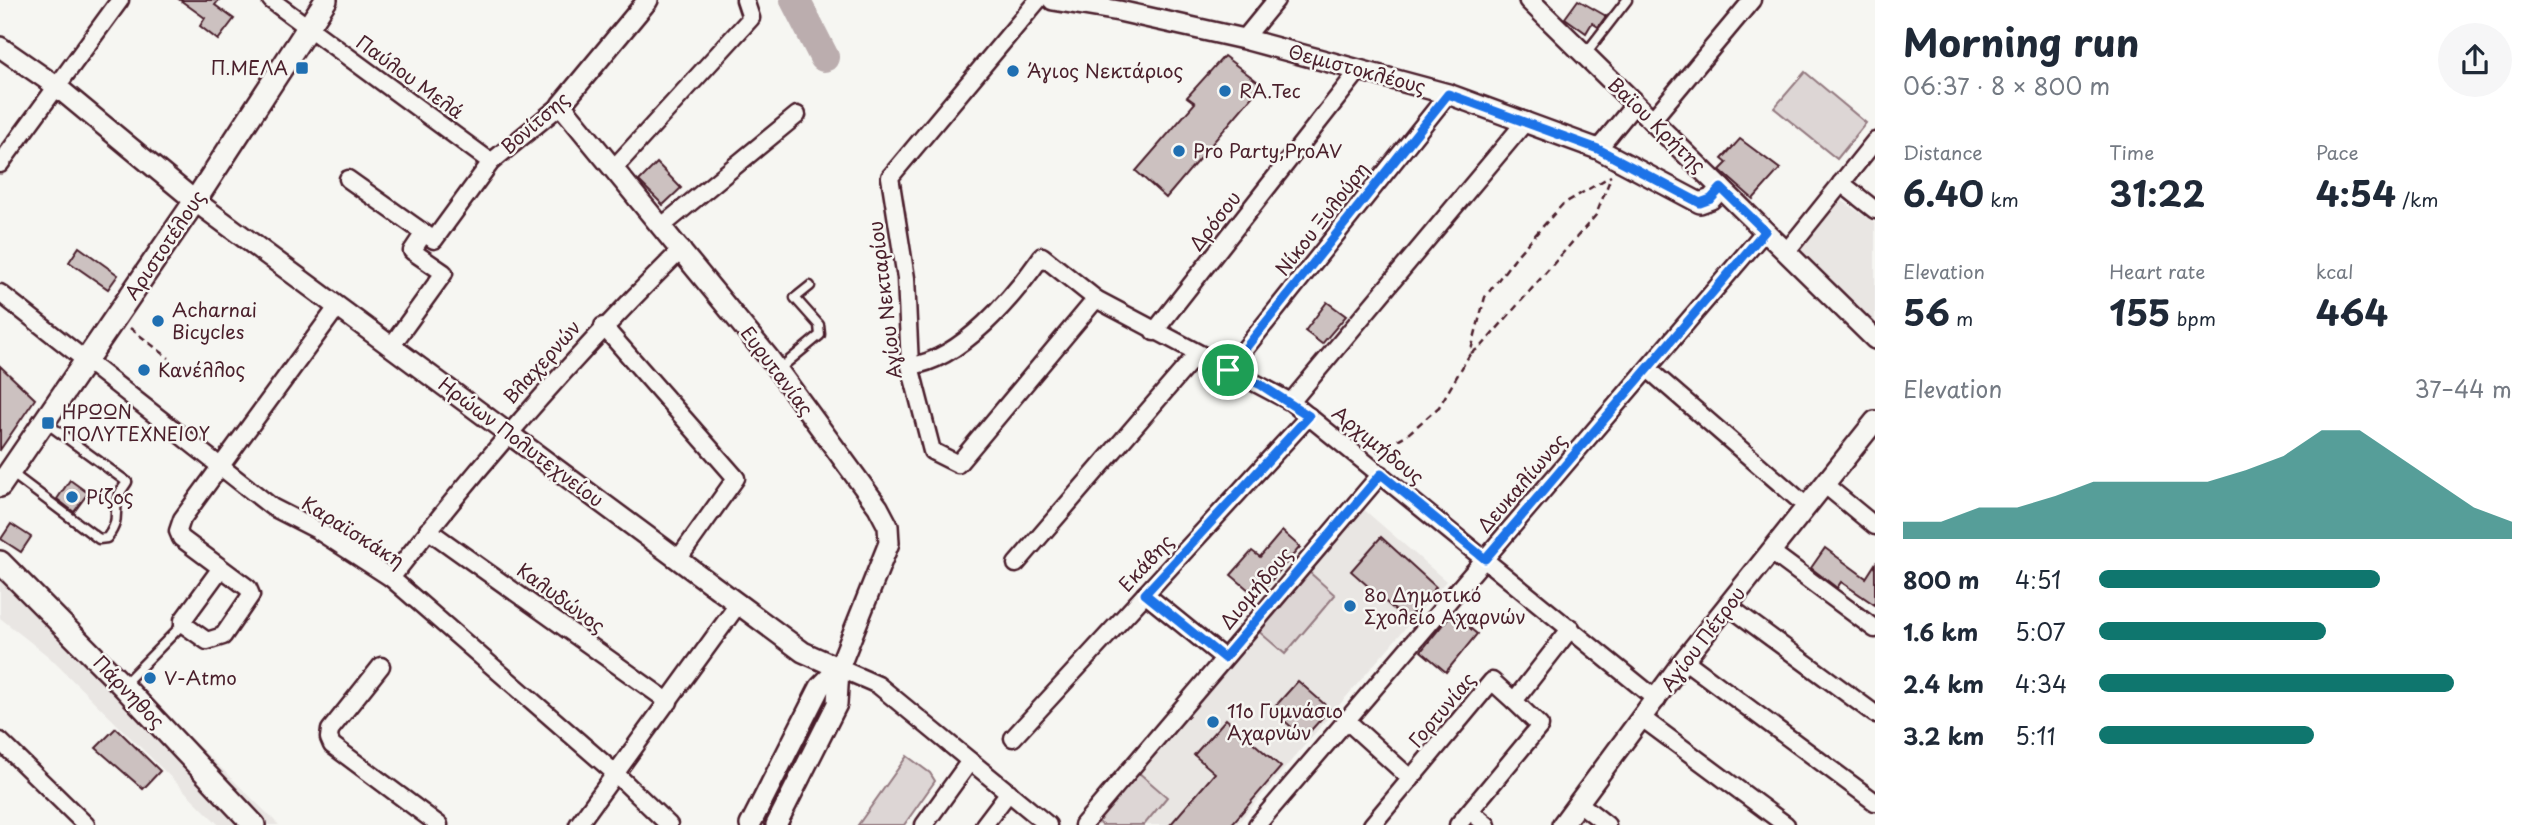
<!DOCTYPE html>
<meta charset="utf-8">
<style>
:root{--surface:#fff;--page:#f6f6f7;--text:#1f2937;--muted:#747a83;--accent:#0f766e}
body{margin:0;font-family:"Playpen Sans",sans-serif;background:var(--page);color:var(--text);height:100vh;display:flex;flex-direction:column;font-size:26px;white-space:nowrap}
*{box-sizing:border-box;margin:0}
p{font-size:23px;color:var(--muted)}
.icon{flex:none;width:38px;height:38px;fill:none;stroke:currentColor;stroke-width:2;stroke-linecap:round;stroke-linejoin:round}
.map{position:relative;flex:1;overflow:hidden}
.sheet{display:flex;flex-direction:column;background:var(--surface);width:665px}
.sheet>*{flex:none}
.pin{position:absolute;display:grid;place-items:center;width:60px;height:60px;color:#fff;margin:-30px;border:4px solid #fff;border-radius:50%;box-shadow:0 2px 7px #0007}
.round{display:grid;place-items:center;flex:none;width:74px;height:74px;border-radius:37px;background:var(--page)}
.headline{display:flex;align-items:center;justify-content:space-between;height:119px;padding:0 28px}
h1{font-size:38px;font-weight:700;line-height:52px}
.stats{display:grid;grid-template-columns:repeat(3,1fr);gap:10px;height:119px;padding:7px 28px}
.stats div{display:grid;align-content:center}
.stats b{font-size:35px;font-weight:700}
.stats small{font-size:19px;font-weight:400}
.stats p{font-size:19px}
.chart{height:196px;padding:14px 28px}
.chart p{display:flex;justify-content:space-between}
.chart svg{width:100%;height:126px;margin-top:7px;fill:var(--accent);opacity:.7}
ul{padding:0 28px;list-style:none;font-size:23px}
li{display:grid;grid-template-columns:112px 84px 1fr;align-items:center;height:52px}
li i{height:18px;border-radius:9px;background:var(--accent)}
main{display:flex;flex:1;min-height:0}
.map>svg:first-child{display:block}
</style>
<main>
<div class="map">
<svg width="1875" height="825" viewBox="0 0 1875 825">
<rect width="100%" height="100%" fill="#f6f6f2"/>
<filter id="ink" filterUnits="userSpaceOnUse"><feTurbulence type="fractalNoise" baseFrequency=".0143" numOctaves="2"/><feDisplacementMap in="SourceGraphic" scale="14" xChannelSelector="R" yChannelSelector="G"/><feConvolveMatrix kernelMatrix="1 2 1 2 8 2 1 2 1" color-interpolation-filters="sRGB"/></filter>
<g filter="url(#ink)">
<g fill="#e9e6e3">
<polygon points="1838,198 1875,223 1875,329 1792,251"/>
<polygon points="1361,507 1446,581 1236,825 1088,825"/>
<polygon points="0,551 279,825 219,825 48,656 0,618"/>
</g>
<g fill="#ddd6d5" stroke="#947a80" stroke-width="2">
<polygon points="1805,72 1866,123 1837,159 1774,108"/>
<polygon points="1308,571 1335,595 1285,654 1257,630"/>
<polygon points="907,756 930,773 935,781 904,825 858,825"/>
<polygon points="1138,772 1167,797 1144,825 1102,825 1097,821"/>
</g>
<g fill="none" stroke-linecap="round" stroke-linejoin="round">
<polyline stroke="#bbadae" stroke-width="30" points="795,0 824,57"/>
</g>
<g fill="#ccc1c0" stroke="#4a1f2b" stroke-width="2">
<polygon points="180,0 219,0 215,5 234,19 218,40 200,26 205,18"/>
<polygon points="1578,0 1606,16 1598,27 1592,23 1586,33 1565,18"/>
<polygon points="1224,56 1262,85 1166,198 1136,171 1195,103 1187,97"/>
<polygon points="1740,139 1780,169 1753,199 1720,170 1727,163 1722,159"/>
<polygon points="657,163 681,188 663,205 639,181"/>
<polygon points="79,247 118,275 108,289 69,262"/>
<polygon points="1327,302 1346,316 1322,344 1305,331"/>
<polygon points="0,366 35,399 0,450"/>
<polygon points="70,480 88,493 74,512 57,499"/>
<polygon points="11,524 31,537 21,552 1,539"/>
<polygon points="1282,531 1300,547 1257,597 1231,575 1252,551 1260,557"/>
<polygon points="1381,537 1436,587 1406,620 1351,571"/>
<polygon points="1825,548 1866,578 1875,564 1875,605 1841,582 1837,588 1811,568"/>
<polygon points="1452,613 1477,634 1446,672 1421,651"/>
<polygon points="1298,681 1330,709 1304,738 1272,710"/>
<polygon points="1226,719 1281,767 1231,825 1170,825 1215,773 1194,755"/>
<polygon points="116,728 160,771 143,789 96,748"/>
</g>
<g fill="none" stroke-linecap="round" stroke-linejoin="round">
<g stroke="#4a1f2b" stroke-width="13">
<g id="service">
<polyline points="1586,53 1627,0"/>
<polyline points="778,370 820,335 819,325 795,298 810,286"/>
<path d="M 10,472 L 99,539 L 107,538 C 121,519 113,515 118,498 C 119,492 125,486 127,482 L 45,422"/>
<polyline points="124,684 183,624"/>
</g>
</g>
<g stroke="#4a1f2b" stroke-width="21">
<g id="minor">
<polyline points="271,0 491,162"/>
<polyline points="1038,0 890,177 906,278 910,366 932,451 958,464 1096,299"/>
<polyline points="1244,39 1276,0"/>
<polyline points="1652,120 1752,0"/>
<polyline points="1598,149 1635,104"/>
<polyline points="0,164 120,0"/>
<polyline points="614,168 751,18 745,0"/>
<polyline points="348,179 434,240 491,162 561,105"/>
<polyline points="1841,183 1875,210"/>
<polyline points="662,226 797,115"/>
<polyline points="1786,252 1875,141"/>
<polyline points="0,293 272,507 317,530 391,578 616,774 669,825"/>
<polyline points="603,326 736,478 679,558"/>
<polyline points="1154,332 1360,69"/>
<polyline points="392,345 444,273 412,251 424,233"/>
<path d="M 910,366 C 961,360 1014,296 1042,256 L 1096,299 L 1291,402 L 1657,700"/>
<polyline points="1648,369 1805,505"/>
<polyline points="1228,370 1448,94"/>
<polyline points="1291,402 1526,121"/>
<polyline points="1824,484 1875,526"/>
<polyline points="428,530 669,702"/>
<polyline points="1770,551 1875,629"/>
<polyline points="1016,564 1197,354"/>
<polyline points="221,568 183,620 183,624 207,641 223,636 251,595 248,588 181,538 178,531 182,519 338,306"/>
<path d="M 391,578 C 483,460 575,354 682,249"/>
<polyline points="1145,594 1224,658"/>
<polyline points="1727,605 1875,714"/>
<polyline points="1684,660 1875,802"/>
<polyline points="381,666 330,730 329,738 332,745 439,825"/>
<polyline points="839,668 878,685 1048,825"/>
<polyline points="1642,718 1786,825"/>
<polyline points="1346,720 1411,779"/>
<polyline points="1013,738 1309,416"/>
<polyline points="0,741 86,825"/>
<polyline points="1579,803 1607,825"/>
<polyline points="1470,811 1487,825"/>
<polyline points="578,825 739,603"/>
<polyline points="924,825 970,761"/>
<polyline points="984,825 1009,792"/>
<polyline points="1083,825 1381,474"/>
<polyline points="1257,825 1765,231"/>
<polyline points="1372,825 1492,681 1514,701 1571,628"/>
<polyline points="1458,825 1540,726 1514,701"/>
</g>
</g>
<g stroke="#4a1f2b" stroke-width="24">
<g id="tertiary">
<polyline points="648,0 561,105 769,358 878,507 888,526 889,543 839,668 837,704 776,825"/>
<polyline points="1053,0 1119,11 1244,39 1448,94 1598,149 1700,203 1711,199 1721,188"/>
<polyline points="1529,0 1875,339"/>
<polyline points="0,47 56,86 195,201 803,652 839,668"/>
<polyline points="750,825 820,687 839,668"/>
<polyline points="1562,825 1684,660 1875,421"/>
</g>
</g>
<g stroke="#4a1f2b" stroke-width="26">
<g id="secondary">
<polyline points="0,486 195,201 326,0"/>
<polyline points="0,562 123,686 254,825"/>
</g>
</g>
<g stroke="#4a1f2b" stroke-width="2.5" stroke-dasharray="7 5" stroke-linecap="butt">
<polyline points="130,328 169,358"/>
<polyline points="1471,353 1481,347 1596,215 1611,177"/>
<polyline points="1377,452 1408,434 1439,407 1470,354 1485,297 1518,254 1563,204 1611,176"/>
</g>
<use href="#service" stroke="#f6f6f2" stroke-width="8"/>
<use href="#minor" stroke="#f6f6f2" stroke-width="16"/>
<use href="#tertiary" stroke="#f6f6f2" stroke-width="19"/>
<use href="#secondary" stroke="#f6f6f2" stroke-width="21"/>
</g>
</g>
<g fill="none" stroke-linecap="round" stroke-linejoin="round" filter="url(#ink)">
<g stroke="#fff" stroke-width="14">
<polygon id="route" points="1448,94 1598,149 1700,203 1711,199 1721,188 1765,231 1485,559 1381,474 1224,658 1145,594 1309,416 1261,385 1228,370"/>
</g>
<use href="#route" stroke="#1a73e8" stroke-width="9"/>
</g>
<g fill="#1f6fb2" stroke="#f6f6f2" stroke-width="2.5">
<rect x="295" y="61" width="14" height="14" rx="3.5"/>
<circle cx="1013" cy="71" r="7"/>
<circle cx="1225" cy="91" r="7"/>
<circle cx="1179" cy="151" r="7"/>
<circle cx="158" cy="321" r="7"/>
<circle cx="144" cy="370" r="7"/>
<rect x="41" y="416" width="14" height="14" rx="3.5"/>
<circle cx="72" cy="497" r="7"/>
<circle cx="1350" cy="606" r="7"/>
<circle cx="150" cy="678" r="7"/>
<circle cx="1213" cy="722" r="7"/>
</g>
<g text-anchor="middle" stroke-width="5" stroke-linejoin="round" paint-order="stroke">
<g font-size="19" fill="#4a1f2b" stroke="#f6f6f2" text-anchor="start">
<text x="288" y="75" text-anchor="end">Π.ΜΕΛΑ</text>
<text x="1027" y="78">Άγιος Νεκτάριος</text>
<text x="1239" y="98">RA.Tec</text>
<text x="1193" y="158">Pro Party,ProAV</text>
<text x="172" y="317">Acharnai<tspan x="172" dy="22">Bicycles</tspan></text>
<text x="158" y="377">Κανέλλος</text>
<text x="62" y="419">ΗΡΩΩΝ<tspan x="62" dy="22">ΠΟΛΥΤΕΧΝΕΙΟΥ</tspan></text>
<text x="86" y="504">Ρίζος</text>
<text x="1364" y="602">8ο Δημοτικό<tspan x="1364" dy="22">Σχολείο Αχαρνών</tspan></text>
<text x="164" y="685">V-Atmo</text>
<text x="1227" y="718">11ο Γυμνάσιο<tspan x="1227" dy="22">Αχαρνών</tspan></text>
</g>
<g font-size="19" fill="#4a1f2b" stroke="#f6f6f2">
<text transform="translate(1357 69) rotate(15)" y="7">Θεμιστοκλέους</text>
<text transform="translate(410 77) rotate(36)" y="7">Παύλου Μελά</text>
<text transform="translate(535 123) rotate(-41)" y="7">Βονίτσης</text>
<text transform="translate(1657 125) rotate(44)" y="7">Βαϊου Κρήτης</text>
<text transform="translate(1322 219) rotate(-52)" y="7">Νίκου Ξυλούρη</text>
<text transform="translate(1215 221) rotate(-52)" y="7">Δρόσου</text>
<text transform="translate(165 245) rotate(-56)" y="7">Αριστοτέλους</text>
<text transform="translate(885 300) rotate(-97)" y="7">Αγίου Νεκταρίου</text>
<text transform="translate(542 362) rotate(-48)" y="7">Βλαχερνών</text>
<text transform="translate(777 371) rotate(53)" y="7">Ευρυτανίας</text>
<text transform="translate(521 442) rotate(37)" y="7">Ηρώων Πολυτεχνείου</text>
<text transform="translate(1378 445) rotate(39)" y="7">Αρχιμήδους</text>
<text transform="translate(1522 483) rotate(-49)" y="7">Δευκαλίωνος</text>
<text transform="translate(353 532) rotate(32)" y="7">Καραϊσκάκη</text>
<text transform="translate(1146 563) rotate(-47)" y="7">Εκάβης</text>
<text transform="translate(1256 588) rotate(-50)" y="7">Διομήδους</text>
<text transform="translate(561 598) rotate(36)" y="7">Καλυδώνος</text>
<text transform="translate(1703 639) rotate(-53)" y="7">Αγίου Πέτρου</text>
<text transform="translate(129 692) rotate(46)" y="7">Πάρνηθος</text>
<text transform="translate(1442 710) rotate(-50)" y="7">Γορτυνίας</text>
</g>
</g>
</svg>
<div class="pin" style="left:1228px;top:370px;background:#1e9e55"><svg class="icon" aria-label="arrive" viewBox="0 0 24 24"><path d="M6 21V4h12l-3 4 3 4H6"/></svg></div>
</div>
<section class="sheet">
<div class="headline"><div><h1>Morning run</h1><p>06:37 · 8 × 800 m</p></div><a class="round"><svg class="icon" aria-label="share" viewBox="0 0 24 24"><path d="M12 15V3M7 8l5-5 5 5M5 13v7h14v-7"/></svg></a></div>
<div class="stats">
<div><p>Distance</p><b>6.40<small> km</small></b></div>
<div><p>Time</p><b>31:22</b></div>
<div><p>Pace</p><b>4:54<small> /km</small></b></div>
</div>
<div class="stats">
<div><p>Elevation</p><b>56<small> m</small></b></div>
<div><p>Heart rate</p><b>155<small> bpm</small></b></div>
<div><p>kcal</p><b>464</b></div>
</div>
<div class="chart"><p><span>Elevation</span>37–44 m</p>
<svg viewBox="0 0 160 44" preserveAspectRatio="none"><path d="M0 44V38L10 38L20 33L30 33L40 29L50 24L60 24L70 24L80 24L90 20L100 15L110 6L120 6L130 15L140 24L150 33L160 38V44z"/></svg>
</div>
<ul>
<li><b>800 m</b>4:51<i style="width:68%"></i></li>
<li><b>1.6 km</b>5:07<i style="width:55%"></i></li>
<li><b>2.4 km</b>4:34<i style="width:86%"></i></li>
<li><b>3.2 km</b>5:11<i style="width:52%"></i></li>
</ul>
</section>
</main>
